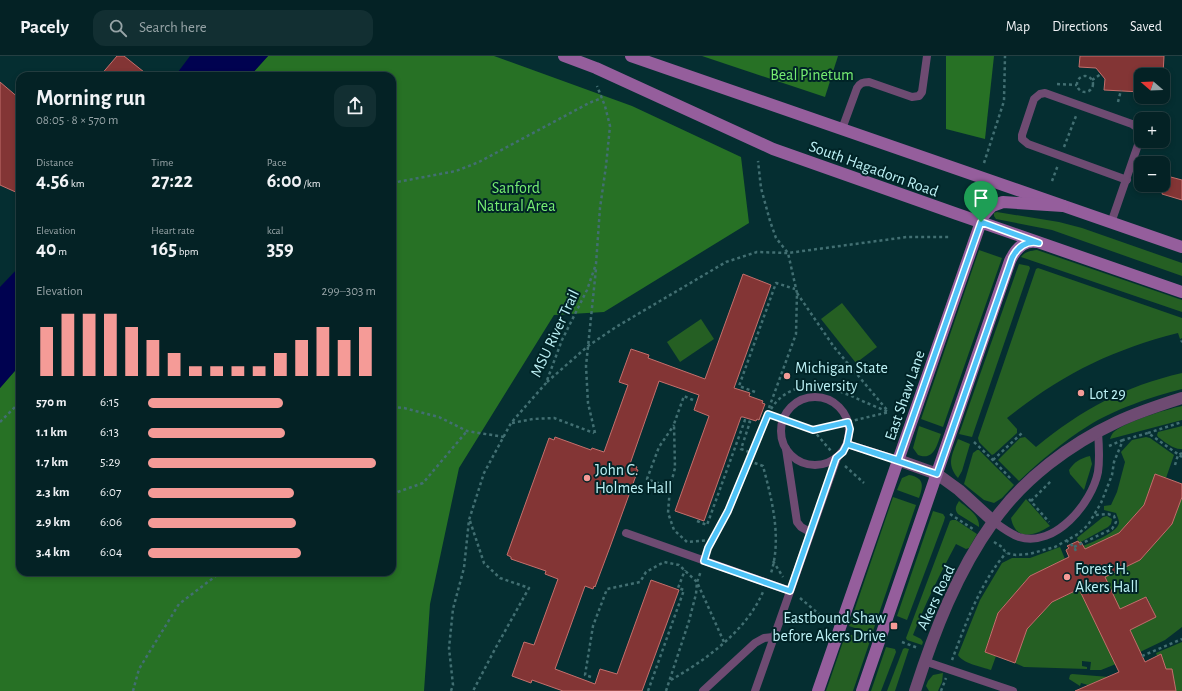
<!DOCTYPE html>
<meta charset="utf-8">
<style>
:root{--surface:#042225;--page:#122f32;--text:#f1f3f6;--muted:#97a4a7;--line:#253f42;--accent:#f59b97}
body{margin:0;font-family:"Alegreya Sans",sans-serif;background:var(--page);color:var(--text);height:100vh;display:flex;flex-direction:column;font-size:15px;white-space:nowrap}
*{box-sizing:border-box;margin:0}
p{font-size:13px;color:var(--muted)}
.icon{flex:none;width:22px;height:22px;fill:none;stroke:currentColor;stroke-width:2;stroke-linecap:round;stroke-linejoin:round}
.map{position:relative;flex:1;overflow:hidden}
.drawer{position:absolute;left:16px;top:16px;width:380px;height:504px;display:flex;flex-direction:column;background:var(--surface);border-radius:12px;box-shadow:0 2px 6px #0003,0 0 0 1px var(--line)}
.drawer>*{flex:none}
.needle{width:26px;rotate:289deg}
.controls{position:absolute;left:1134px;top:12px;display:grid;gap:8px}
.controls a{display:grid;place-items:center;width:36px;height:36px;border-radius:8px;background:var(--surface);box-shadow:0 2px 6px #0003,0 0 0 1px var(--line);font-size:20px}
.pin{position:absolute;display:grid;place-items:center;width:34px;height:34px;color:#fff;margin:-41px -17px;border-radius:50% 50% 50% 0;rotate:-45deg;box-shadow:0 0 4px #0007}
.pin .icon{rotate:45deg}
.round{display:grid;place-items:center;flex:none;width:42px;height:42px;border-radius:12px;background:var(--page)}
.overview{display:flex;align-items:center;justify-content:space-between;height:68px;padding:0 20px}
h1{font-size:22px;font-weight:600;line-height:30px}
.stats{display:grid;grid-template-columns:repeat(3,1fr);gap:6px;height:68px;padding:4px 20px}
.stats div{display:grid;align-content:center}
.stats b{font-size:20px;font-weight:600}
.stats small{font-size:11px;font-weight:400}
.stats p{font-size:11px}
.chart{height:112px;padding:8px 20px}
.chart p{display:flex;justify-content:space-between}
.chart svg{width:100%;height:72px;margin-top:4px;stroke:var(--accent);stroke-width:6}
ul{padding:0 20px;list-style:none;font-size:13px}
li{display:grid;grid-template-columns:64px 48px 1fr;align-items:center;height:30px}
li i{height:10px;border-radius:5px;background:var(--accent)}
header{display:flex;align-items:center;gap:24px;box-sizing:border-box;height:56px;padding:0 20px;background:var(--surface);border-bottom:1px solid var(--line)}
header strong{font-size:19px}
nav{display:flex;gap:22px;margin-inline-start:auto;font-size:14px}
.search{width:280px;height:36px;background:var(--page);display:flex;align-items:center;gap:10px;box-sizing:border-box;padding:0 14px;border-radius:12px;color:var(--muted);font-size:15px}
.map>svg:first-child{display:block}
</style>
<header>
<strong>Pacely</strong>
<div class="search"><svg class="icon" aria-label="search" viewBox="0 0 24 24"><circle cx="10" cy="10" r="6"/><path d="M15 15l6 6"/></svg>Search here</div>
<nav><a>Map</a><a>Directions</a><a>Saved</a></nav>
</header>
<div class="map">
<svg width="1182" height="635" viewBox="0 0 1182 635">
<rect width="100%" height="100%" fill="#052e31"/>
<g fill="#255f23">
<polygon points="997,156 1059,166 1082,172 1182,207 1182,220 1052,174 996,163 994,160 994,157"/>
<polygon points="979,194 1002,202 943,371 921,363"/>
<path d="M 1037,194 L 1182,244 L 1182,256 L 1021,201 C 1026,195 1030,195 1037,194 Z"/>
<polygon points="1019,208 1029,210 1030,212 972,381 959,378"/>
<path d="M 1038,212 L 1182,262 L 1182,282 L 1180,283 L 1178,277 C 1111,294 1061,319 1007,362 L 1017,373 L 1017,377 L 994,398 L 992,399 L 979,386 L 978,382 L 1036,213 Z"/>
<polygon points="842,247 877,291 856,307 821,263"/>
<polygon points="701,263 714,283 680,306 667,286"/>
<path d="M 1182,317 L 1182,333 C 1153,340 1113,354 1088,370 C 1064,385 1040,405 1019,425 L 998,404 L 1020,382 L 1025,381 L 1036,391 C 1081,354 1125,330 1182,317 Z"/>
<path d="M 1182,350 L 1182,364 L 1110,383 C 1111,380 1112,377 1115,375 C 1126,366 1167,353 1182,350 Z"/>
<path d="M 919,370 L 941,378 C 937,389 934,405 918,399 L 913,392 Z"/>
<path d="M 1182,370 L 1182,393 C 1174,394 1165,386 1158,381 L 1157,379 L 1158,376 Z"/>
<path d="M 1146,381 L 1150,382 L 1174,399 L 1166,422 L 1155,418 L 1144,449 L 1119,477 L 1085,493 L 1083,490 C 1092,486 1117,477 1119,467 C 1119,463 1117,460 1116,457 L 1104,454 L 1104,450 L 1111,449 L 1117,436 L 1125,406 L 1121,396 L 1132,384 Z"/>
<path d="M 958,383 L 970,388 L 962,415 L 958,422 C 946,408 952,399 958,383 Z"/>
<polygon points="977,394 979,394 1014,429 1002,442 994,447 984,444 964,428 973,397"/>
<path d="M 1090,400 L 1092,408 L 1084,434 L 1070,418 L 1069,414 C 1074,406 1081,402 1090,400 Z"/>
<path d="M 909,419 C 925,422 923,430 919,442 L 897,434 L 902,422 Z"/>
<polygon points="893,441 916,449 872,578 849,570"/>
<polygon points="1182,441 1182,571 1165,584 1140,596 1130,574 1156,561 1147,541 1120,553 1102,522 1140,504 1172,468"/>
<path d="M 1026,443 L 1050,470 C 1034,480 1016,486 1011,462 Z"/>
<path d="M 959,445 C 967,452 980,459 979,471 L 958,458 C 954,453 956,450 959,445 Z"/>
<polygon points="933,455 943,458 945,461 944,465 907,564 897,560"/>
<polygon points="1107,460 1112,463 1111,468 1108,471 1079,487 1077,482 1103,461"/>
<path d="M 952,464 L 956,464 L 977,478 L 969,492 L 966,493 L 956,488 C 940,518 925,548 913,579 L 921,583 L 923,586 L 922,589 L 907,584 L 906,582 L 950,465 Z"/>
<path d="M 1060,491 L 1065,503 L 1030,520 L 998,557 L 985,596 L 996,600 L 991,614 C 982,611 962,607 958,599 L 980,544 L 1002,507 L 1012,502 L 1030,502 Z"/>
<polygon points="1082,532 1116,608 1101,614 1090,614 1091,606 1082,605 1082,610 1087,611 1087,613 1024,611 1015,607 1027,573 1052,546"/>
<polygon points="846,577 870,585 853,635 826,635"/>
<polygon points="1182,586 1182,635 1176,635 1172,614 1166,614 1161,600 1157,600 1156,597"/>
<polygon points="886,591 895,593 896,596 881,635 871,635"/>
<polygon points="905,592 909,593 895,635 887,635 903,593"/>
<polygon points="943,617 942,626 938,635 929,635 926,630 928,625 933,619"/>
<polygon points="1072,618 1109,621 1088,629 1081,627 1080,630 1069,623 1070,619"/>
</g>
<g fill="#277125">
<polygon points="268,0 494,0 632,50 741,101 749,167 604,256 554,259 459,412 430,548 424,635 0,635 0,332 20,309 20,516 392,516 392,20 250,20"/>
<polygon points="702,0 838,0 825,41"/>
<polygon points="946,0 994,0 985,83 946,73"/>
</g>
<g fill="#000250">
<polygon points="190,0 268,0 250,20 175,20"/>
<polygon points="20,210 20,309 0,332 0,231"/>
</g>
<g fill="#833535" stroke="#c46f6c">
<polygon points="117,0 124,0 149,20 100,20"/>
<polygon points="1080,0 1164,0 1163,19 1141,19 1141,36 1104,34 1105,23 1096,12 1079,11"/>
<polygon points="0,26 20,43 20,138 0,129"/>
<polygon points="1167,120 1182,124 1182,144 1162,138"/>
<polygon points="743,218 771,229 734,332 750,337 749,340 763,345 762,347 765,348 759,364 757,363 756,365 743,361 741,361 704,465 675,455 709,360 694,354 699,339 659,325 630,408 637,411 636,413 638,414 610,491 595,531 594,530 593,533 585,530 555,613 595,628 600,613 617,618 651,524 679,534 642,635 563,635 532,624 531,627 512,620 524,586 534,589 558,523 545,518 546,515 511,503 511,501 507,499 549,382 554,384 555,381 591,394 592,392 604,396 628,329 619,326 631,293 649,299 648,302 705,323"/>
<polygon points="1155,418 1182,428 1182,441 1172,468 1140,504 1105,521 1120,553 1146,541 1156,561 1130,574 1145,606 1161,598 1166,613 1172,613 1176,635 1075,635 1119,616 1079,533 1052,546 1027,573 1015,607 985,596 998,557 1030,520 1069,501 1066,494 1069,492 1067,490 1078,485 1079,487 1081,486 1085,493 1119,477 1144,449"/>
</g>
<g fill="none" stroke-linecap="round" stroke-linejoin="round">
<g stroke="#426f72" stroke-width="2.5" stroke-dasharray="3 3" stroke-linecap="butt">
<circle cx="1085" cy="28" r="8"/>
<polyline points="1092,24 1101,18"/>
<polyline points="1057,28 1077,29"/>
<polyline points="1118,46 1121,34"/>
<polyline points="1064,91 1076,60"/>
<polyline points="984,107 1004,45 1005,0"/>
<polyline points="1052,125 1058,109"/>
<polyline points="392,127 456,115 479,106 589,47 602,42"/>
<polyline points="797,237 834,291 887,354"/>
<polyline points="1181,286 1182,285"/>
<polyline points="547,326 588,290 616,271 726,206 757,196 788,197 907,181 949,181"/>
<polyline points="755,336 739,330 776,227 795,233"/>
<polyline points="693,344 684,340 674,368 675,412 670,431 668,457 674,474 687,486 712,484"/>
<polyline points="392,351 404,352 439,361 467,375 504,381"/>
<path d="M 771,353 C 781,336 803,327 822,330 C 831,331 840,336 849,339 C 862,345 876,351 889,356"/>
<polyline points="768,357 813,374 831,395"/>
<polyline points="0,366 20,346"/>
<polyline points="512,367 533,363 554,362 594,377"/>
<polyline points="814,374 889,356"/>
<polyline points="595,377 588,347 586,310 596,213"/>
<polyline points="1148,377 1182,366"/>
<polyline points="974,386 993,404 1012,424"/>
<polyline points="1109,390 1123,384"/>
<polyline points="993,404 1022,377"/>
<path d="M 749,405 L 763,410 C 772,444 782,482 771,517"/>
<polyline points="1175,409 1178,399 1182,397"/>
<polyline points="845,410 864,427"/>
<polyline points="670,431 647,423 659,391 674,369"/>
<polyline points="392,438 423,427 467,375"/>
<polyline points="1029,443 1049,466"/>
<polyline points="1031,445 1052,424"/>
<polyline points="950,458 973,473"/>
<polyline points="470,465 484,507 500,522 529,532 495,593 473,635"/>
<polyline points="697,465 707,469 745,364 750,366 741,393 752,397"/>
<polyline points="1066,484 1074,491 1077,497"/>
<polyline points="994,486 1002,491 1006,497 1016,499 1029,498 1055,491 1078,478 1088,469 1101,447 1112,419 1114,406 1123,384 1148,377 1182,401"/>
<polyline points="1074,491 1112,473 1116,466 1114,460 1108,458 1095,459"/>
<polyline points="707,495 728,455 742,422 762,371 796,278 797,237 788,197 776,182 770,165 761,132 758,105"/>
<polyline points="773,505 783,521"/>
<polyline points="800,542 819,558"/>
<polyline points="902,586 918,592"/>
<polyline points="1142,600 1182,583"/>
<path d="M 952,604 C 966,567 980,527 1006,497"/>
<polyline points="591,621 585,619 593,570 607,533 640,526 646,516 664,506 679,509 697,526 724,586"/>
<path d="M 671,624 C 707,603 746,575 763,536"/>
<polyline points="133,635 139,613 179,548 221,516"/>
<polyline points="451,635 453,629 449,592 453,553 464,512 469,464 484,417 511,367 546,327 562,284 587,234 596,208 600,152 606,110 610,70 605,50 597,30"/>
<polyline points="648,635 684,534 678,532 685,514"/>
<polyline points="666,635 689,565 696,538 697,526 701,515"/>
<polyline points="941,635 946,622"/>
</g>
<g stroke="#6e4b72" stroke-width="8">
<path d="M 842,73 L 857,32 C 860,27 863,26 869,26 L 912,41 L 919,40 L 922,36 L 927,0"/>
<polyline points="1127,124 1028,88 1022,83 1022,79 1034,43 1040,38 1045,37 1132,68 1139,73 1141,77"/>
<polyline points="1111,167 1139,86 1141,77"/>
<circle cx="815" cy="375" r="34"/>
<polyline points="847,388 898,404"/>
<polyline points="786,393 797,466 801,471 810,476"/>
<path d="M 993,465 C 1001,471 1010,478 1019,481 C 1055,492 1092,447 1098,416 C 1100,402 1099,389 1098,376"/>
<polyline points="626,477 790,535"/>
<polyline points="924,605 1013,635"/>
<polyline points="703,635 755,587 764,582 773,581"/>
<polyline points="755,635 837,402"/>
</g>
<g stroke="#6e4b72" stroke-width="12">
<polyline points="898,404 937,418 959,434 993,465"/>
<path d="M 915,635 C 934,576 957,516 993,466 C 1023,423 1070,388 1117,366 C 1138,356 1160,349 1182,342"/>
</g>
<g stroke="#955e9c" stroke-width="12">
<polyline points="564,0 596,12 773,93 957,158 1182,236"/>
<polyline points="631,0 1182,191"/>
<polyline points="818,635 983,160 992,150 1003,146 1063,150"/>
<path d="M 862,635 L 1010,205 C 1015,194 1023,184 1036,186"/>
</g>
</g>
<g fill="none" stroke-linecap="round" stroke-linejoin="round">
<g stroke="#fff" stroke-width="8">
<path id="route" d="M 981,166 L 898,404 L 847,388 L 843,396 L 836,402 L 790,535 L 704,505 L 708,492 L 728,455 L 768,358 L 813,374 L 848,366 L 850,373 L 847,388 L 937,418 L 1012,202 C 1017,191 1027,184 1039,187 L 981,166"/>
</g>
<use href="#route" stroke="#4fc3f7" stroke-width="5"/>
</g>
<g fill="#f59b97" stroke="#002427" stroke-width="1.5">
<circle cx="787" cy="320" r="4"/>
<circle cx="1081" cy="337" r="4"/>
<circle cx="587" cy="422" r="4"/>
<circle cx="1067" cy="521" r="4"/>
<rect x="890" y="566" width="8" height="8" rx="2"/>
</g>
<g text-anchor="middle" stroke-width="4" stroke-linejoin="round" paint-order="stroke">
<g font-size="16" fill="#76ed71" stroke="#002427">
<text x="812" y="24">Beal Pinetum</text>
<text x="516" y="137">Sanford<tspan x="516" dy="18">Natural Area</tspan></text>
</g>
<g font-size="16" fill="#bdf2f6" stroke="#002427">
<text transform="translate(874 112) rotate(20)" y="6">South Hagadorn Road</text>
<text transform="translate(554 277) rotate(-65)" y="6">MSU River Trail</text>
<text transform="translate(904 339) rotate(-71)" y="6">East Shaw Lane</text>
<text transform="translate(935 541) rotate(-65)" y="6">Akers Road</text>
</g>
<g font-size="16" fill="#bdf2f6" stroke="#002427" text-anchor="start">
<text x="795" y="317">Michigan State<tspan x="795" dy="18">University</tspan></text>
<text x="1089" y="343">Lot 29</text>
<text x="595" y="419">John C.<tspan x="595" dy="18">Holmes Hall</tspan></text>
<text x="1075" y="518">Forest H.<tspan x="1075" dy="18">Akers Hall</tspan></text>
<text x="886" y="567" text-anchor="end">Eastbound Shaw<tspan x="886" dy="18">before Akers Drive</tspan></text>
</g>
</g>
</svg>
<div class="controls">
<a><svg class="needle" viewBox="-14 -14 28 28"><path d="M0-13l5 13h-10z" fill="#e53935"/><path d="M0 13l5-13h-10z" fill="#97a4a7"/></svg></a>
<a>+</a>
<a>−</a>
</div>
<div class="pin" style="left:981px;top:166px;background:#1e9e55"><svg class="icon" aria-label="arrive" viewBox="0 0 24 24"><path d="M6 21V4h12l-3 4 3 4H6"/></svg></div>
<section class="drawer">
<div class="overview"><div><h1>Morning run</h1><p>08:05 · 8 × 570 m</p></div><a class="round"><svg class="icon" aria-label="share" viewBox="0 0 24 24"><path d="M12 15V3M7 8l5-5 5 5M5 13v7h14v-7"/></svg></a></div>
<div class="stats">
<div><p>Distance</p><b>4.56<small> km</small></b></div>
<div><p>Time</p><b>27:22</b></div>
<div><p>Pace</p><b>6:00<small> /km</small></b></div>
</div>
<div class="stats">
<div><p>Elevation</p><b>40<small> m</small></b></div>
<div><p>Heart rate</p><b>165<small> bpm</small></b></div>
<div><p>kcal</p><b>359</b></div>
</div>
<div class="chart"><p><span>Elevation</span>299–303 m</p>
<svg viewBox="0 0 160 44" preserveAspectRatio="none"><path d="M5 44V14M15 44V6M25 44V6M35 44V6M45 44V14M55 44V22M65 44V30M75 44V38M85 44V38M95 44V38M105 44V38M115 44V30M125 44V22M135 44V14M145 44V22M155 44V14"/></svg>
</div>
<ul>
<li><b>570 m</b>6:15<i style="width:59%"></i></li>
<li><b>1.1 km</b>6:13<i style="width:60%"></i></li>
<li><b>1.7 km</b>5:29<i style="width:100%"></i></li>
<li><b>2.3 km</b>6:07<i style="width:64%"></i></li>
<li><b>2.9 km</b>6:06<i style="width:65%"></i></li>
<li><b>3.4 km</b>6:04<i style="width:67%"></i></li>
</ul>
</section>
</div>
